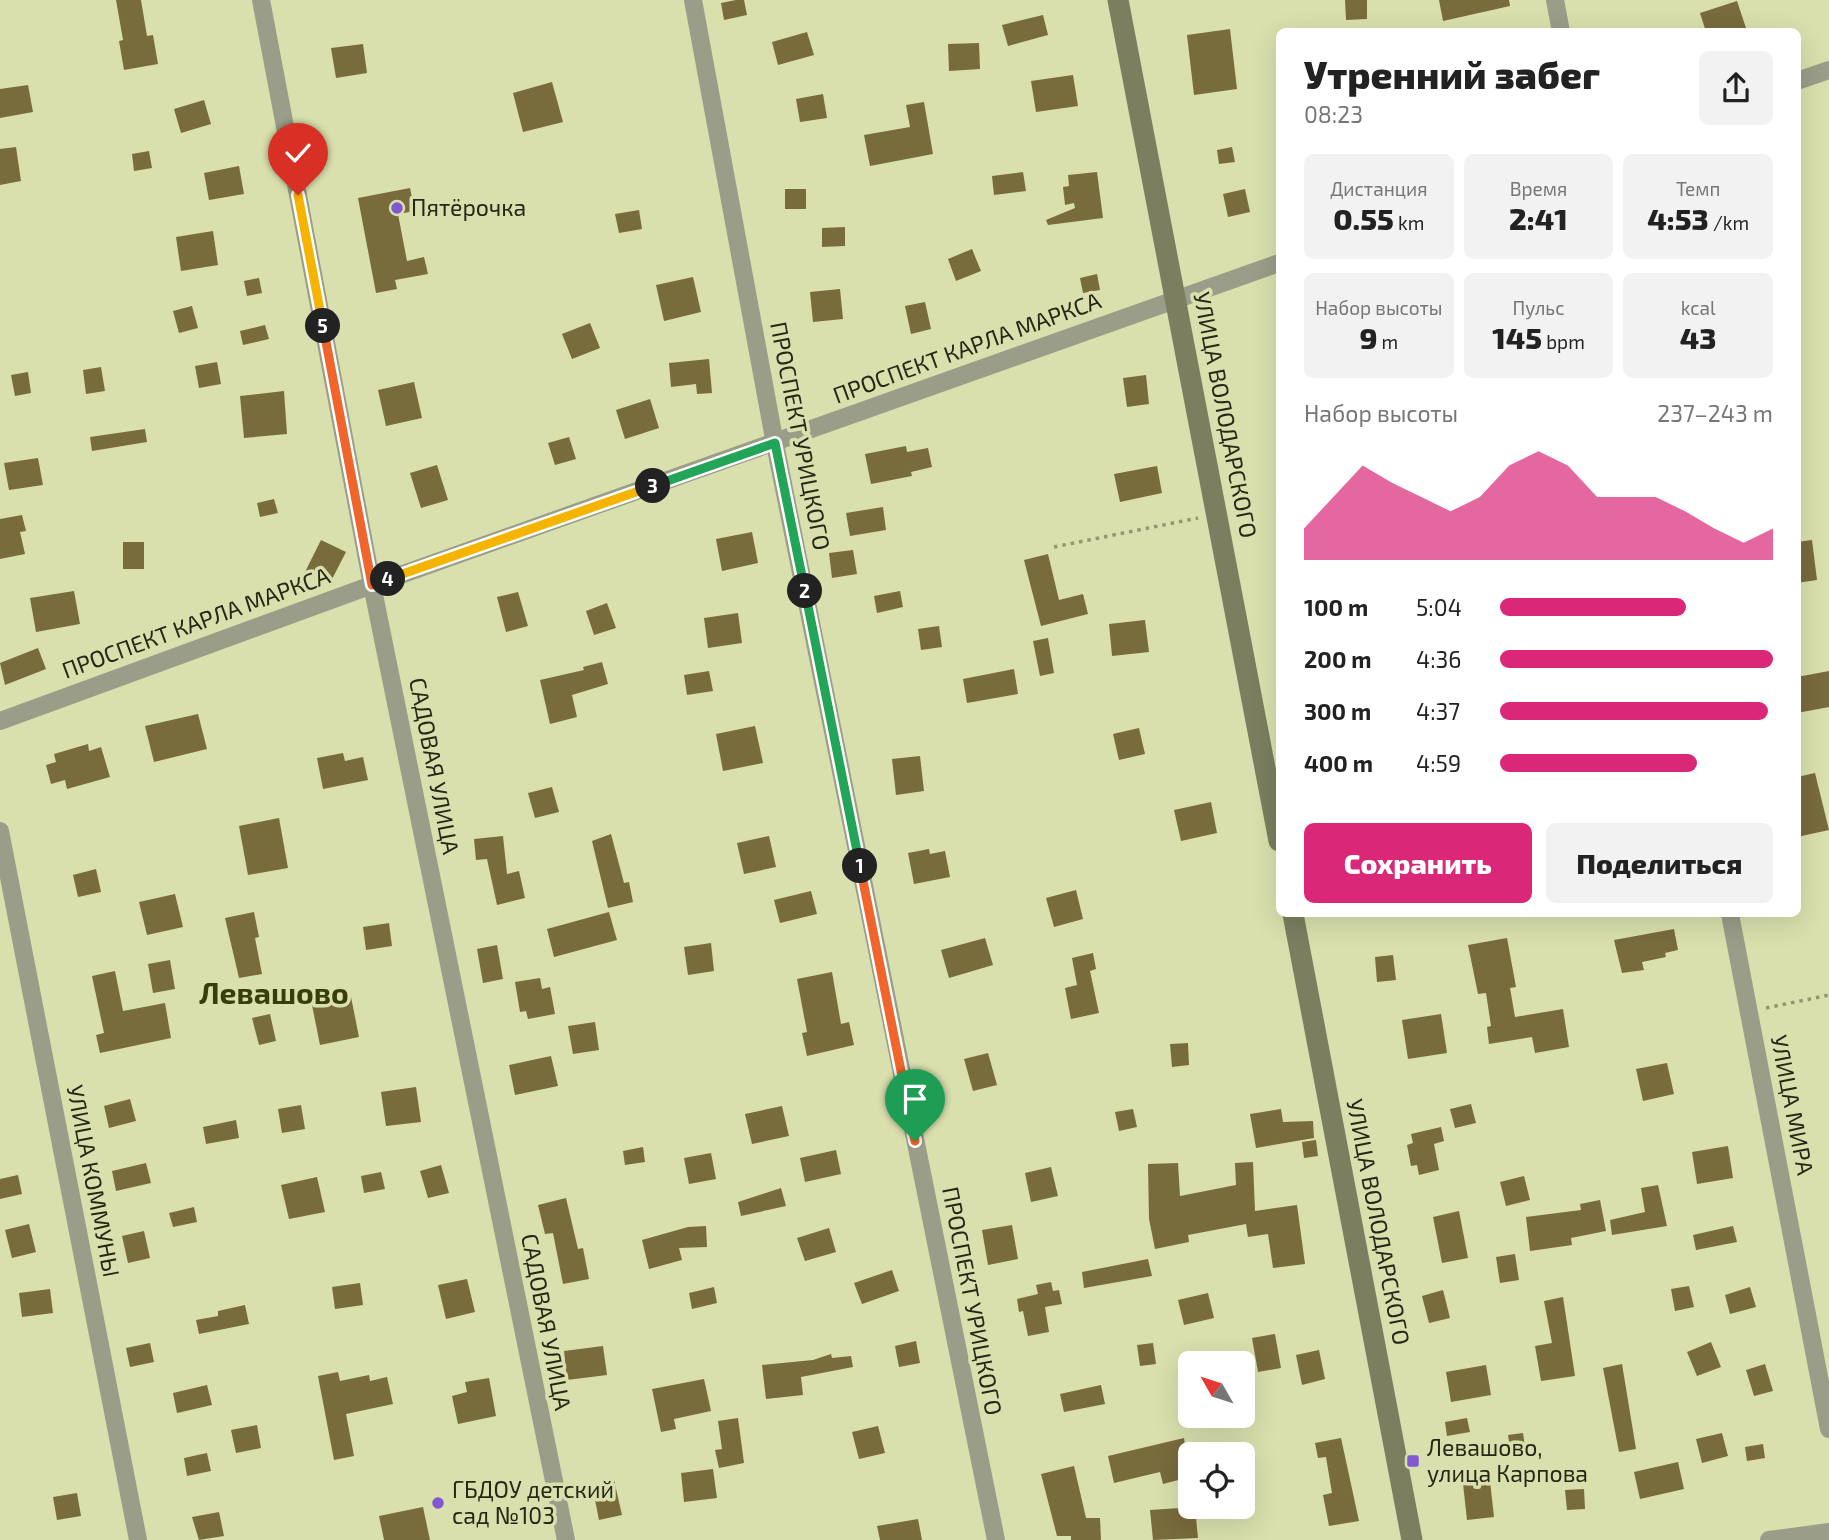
<!DOCTYPE html>
<html lang="ru">
<meta charset="utf-8">
<style>
:root{--surface:#fff;--page:#f2f2f2;--text:#222;--muted:#767676;--accent:#db2777}
body{margin:0;font-family:"Exo 2",sans-serif;background:var(--page);color:var(--text);height:100vh;display:flex;flex-direction:column;font-size:26px;white-space:nowrap}
*{box-sizing:border-box;margin:0}
p{font-size:23px;color:var(--muted)}
.icon{flex:none;width:38px;height:38px;fill:none;stroke:currentColor;stroke-width:2;stroke-linecap:round;stroke-linejoin:round}
.map{position:relative;flex:1;overflow:hidden}
.drawer{position:absolute;left:1276px;top:28px;width:525px;height:889px;display:flex;flex-direction:column;background:var(--surface);border-radius:10px;box-shadow:0 7px 28px #0002}
.drawer>*{flex:none}
.needle{width:46px;rotate:309deg}
.fabs{position:absolute;left:1178px;top:1351px;display:grid;gap:14px}
.fabs a{display:grid;place-items:center;width:77px;height:77px;border-radius:10px;background:var(--surface);box-shadow:0 7px 28px #0002;font-size:35px}
.pin{position:absolute;display:grid;place-items:center;width:60px;height:60px;color:#fff;margin:-72px -30px;border-radius:50% 50% 50% 0;rotate:-45deg;box-shadow:0 0 7px #0007}
.pin .icon{rotate:45deg}
.km{position:absolute;width:35px;height:35px;margin:-18px;border-radius:50%;background:#222;color:#fff;font-size:19px;line-height:35px;text-align:center}
.round{display:grid;place-items:center;flex:none;width:74px;height:74px;border-radius:10px;background:var(--page)}
.head{display:flex;align-items:center;justify-content:space-between;height:119px;padding:0 28px}
h1{font-size:38px;font-weight:800;line-height:52px}
.metrics{display:grid;grid-template-columns:repeat(3,1fr);gap:10px;height:119px;padding:7px 28px}
.metrics div{display:grid;align-content:center;border-radius:10px;background:var(--page);text-align:center}
.metrics b{font-size:30px;font-weight:800}
.metrics small{font-size:19px;font-weight:400}
.metrics p{font-size:19px}
.chart{height:196px;padding:14px 28px}
.chart p{display:flex;justify-content:space-between}
.chart svg{width:100%;height:126px;margin-top:7px;fill:var(--accent);opacity:.7}
.action{display:flex;gap:14px;margin-top:auto;padding:14px 28px}
.action a{flex:1;height:80px;border-radius:10px;background:var(--accent);color:#fff;font-size:28px;font-weight:800;line-height:80px;text-align:center}
.action a+a{background:var(--page);color:var(--text)}
ul{padding:0 28px;list-style:none;font-size:23px}
li{display:grid;grid-template-columns:112px 84px 1fr;align-items:center;height:52px}
li i{height:18px;border-radius:9px;background:var(--accent)}
.map>svg:first-child{display:block}
</style>
<div class="map">
<svg width="1829" height="1540" viewBox="0 0 1829 1540">
<rect width="100%" height="100%" fill="#d9e0ad"/>
<g fill="#786b3c">
<polygon points="116,0 141,0 147,36 153,35 158,64 124,70 119,41 123,40"/>
<polygon points="736,0 744,0 747,15 724,20 721,3"/>
<polygon points="1345,0 1367,0 1367,19 1346,20"/>
<polygon points="1439,0 1509,0 1510,6 1443,21"/>
<polygon points="1737,1 1746,28 1735,32 1706,32 1700,13"/>
<polygon points="1043,15 1048,35 1008,46 1002,25"/>
<polygon points="1230,29 1237,89 1194,95 1187,35"/>
<polygon points="807,32 814,55 778,65 772,42"/>
<polygon points="979,43 980,69 949,71 948,44"/>
<polygon points="363,44 367,73 336,78 331,48"/>
<polygon points="1073,75 1078,106 1036,112 1031,81"/>
<polygon points="552,82 563,122 523,132 513,93"/>
<polygon points="28,85 33,112 0,118 0,89"/>
<polygon points="823,94 827,118 800,122 796,99"/>
<polygon points="204,100 211,124 181,133 174,109"/>
<polygon points="924,102 933,154 870,166 864,135 910,127 906,105"/>
<polygon points="16,147 21,181 0,185 0,149"/>
<polygon points="1232,147 1235,162 1219,164 1217,150"/>
<polygon points="149,151 152,168 134,171 132,154"/>
<polygon points="239,166 244,194 209,200 204,173"/>
<polygon points="1023,172 1026,191 994,195 992,176"/>
<polygon points="1097,172 1103,218 1048,225 1046,220 1075,208 1074,203 1065,205 1063,187 1069,186 1068,175"/>
<polygon points="410,188 415,211 398,214 407,261 424,257 428,274 395,280 397,289 376,293 358,198"/>
<rect x="785" y="189" width="21" height="20"/>
<polygon points="1245,189 1250,212 1228,217 1223,194"/>
<polygon points="639,210 642,229 619,233 615,214"/>
<polygon points="845,227 845,246 822,247 822,228"/>
<polygon points="213,231 218,265 181,271 176,237"/>
<polygon points="972,249 981,271 956,281 948,259"/>
<polygon points="1097,274 1100,290 1083,293 1080,278"/>
<polygon points="693,277 701,312 664,321 656,285"/>
<polygon points="259,278 262,293 247,296 244,281"/>
<polygon points="840,289 843,319 813,322 810,292"/>
<polygon points="925,302 931,329 911,334 905,306"/>
<polygon points="192,306 198,328 179,333 173,311"/>
<polygon points="590,323 600,348 572,359 562,334"/>
<polygon points="265,325 269,339 243,345 240,331"/>
<polygon points="709,359 712,393 697,394 696,384 671,387 669,363"/>
<polygon points="217,362 221,384 199,388 195,366"/>
<polygon points="101,367 105,391 86,394 83,370"/>
<polygon points="28,372 31,393 15,396 11,375"/>
<polygon points="1146,375 1149,404 1127,407 1123,378"/>
<polygon points="414,382 422,418 386,426 378,390"/>
<polygon points="284,391 287,434 244,438 240,396"/>
<polygon points="650,399 659,428 625,439 616,410"/>
<polygon points="145,429 147,442 92,451 90,437"/>
<polygon points="569,437 576,459 555,465 548,443"/>
<polygon points="906,446 907,452 928,448 932,467 911,472 912,476 871,484 865,454"/>
<polygon points="38,458 43,485 9,490 4,463"/>
<polygon points="437,465 448,500 421,508 410,473"/>
<polygon points="1157,466 1162,493 1120,502 1114,474"/>
<polygon points="274,499 278,513 260,517 257,503"/>
<polygon points="883,507 886,530 850,536 846,513"/>
<polygon points="22,515 26,531 20,532 25,554 0,559 0,519"/>
<polygon points="752,532 758,563 722,571 716,539"/>
<polygon points="321,540 346,552 329,585 305,572"/>
<polygon points="1812,540 1817,580 1797,583 1797,542"/>
<rect x="123" y="542" width="21" height="27"/>
<polygon points="853,550 857,574 832,578 829,553"/>
<polygon points="1048,554 1059,600 1083,594 1088,614 1041,626 1024,560"/>
<polygon points="74,591 80,624 36,632 30,598"/>
<polygon points="900,591 903,607 877,613 874,596"/>
<polygon points="518,592 528,626 506,632 497,597"/>
<polygon points="607,603 616,628 594,635 586,611"/>
<polygon points="738,613 742,643 708,648 704,618"/>
<polygon points="1145,620 1149,652 1112,656 1109,624"/>
<polygon points="939,626 942,647 921,650 918,629"/>
<polygon points="1048,638 1054,673 1040,676 1033,641"/>
<polygon points="38,648 46,669 5,685 0,663"/>
<polygon points="602,662 608,684 572,695 577,717 550,724 540,680 584,670 583,667"/>
<polygon points="1014,669 1018,694 967,703 963,679"/>
<polygon points="709,671 713,691 687,695 684,675"/>
<polygon points="1829,671 1829,707 1797,713 1797,677"/>
<polygon points="198,714 207,749 154,762 145,726"/>
<polygon points="755,726 763,763 723,771 716,734"/>
<polygon points="1139,728 1145,754 1119,760 1113,734"/>
<polygon points="88,744 89,751 101,747 110,777 67,789 65,780 51,784 46,765 56,762 54,754"/>
<polygon points="343,753 345,761 363,757 368,780 323,789 317,758"/>
<polygon points="920,756 924,791 896,795 892,759"/>
<polygon points="1815,773 1829,830 1797,837 1797,777"/>
<polygon points="552,787 559,812 535,818 528,793"/>
<polygon points="1211,802 1217,833 1181,841 1174,810"/>
<polygon points="279,818 288,868 248,875 239,826"/>
<polygon points="611,834 624,883 629,882 633,902 608,908 592,841"/>
<polygon points="503,836 507,874 519,871 525,898 497,905 487,859 476,860 474,839"/>
<polygon points="769,836 776,867 744,874 737,843"/>
<polygon points="929,849 930,854 945,851 950,877 914,884 908,853"/>
<polygon points="96,869 101,892 78,897 73,875"/>
<polygon points="1076,890 1083,919 1054,927 1046,898"/>
<polygon points="811,891 817,914 780,923 774,900"/>
<polygon points="175,894 183,927 147,935 139,902"/>
<polygon points="254,912 259,937 255,938 262,974 239,978 225,918"/>
<polygon points="609,912 617,940 554,957 547,929"/>
<polygon points="389,923 392,946 366,950 363,927"/>
<polygon points="1674,929 1678,950 1665,953 1666,957 1642,962 1644,970 1622,973 1614,940"/>
<polygon points="985,938 993,965 949,978 941,950"/>
<polygon points="1507,938 1516,987 1510,988 1515,1017 1563,1009 1569,1047 1535,1053 1532,1037 1489,1044 1487,1027 1491,1026 1486,993 1478,994 1468,945"/>
<polygon points="711,943 714,971 688,975 684,947"/>
<polygon points="497,945 503,979 483,983 477,949"/>
<polygon points="1093,953 1096,969 1090,971 1099,1013 1071,1019 1065,988 1077,985 1072,958"/>
<polygon points="1393,955 1396,980 1377,982 1375,957"/>
<polygon points="170,960 175,989 153,993 148,964"/>
<polygon points="115,971 123,1011 165,1003 171,1038 100,1053 96,1035 104,1033 92,976"/>
<polygon points="832,972 841,1024 849,1022 854,1045 807,1056 802,1033 807,1032 797,979"/>
<polygon points="540,978 542,989 550,987 555,1014 528,1019 526,1011 520,1012 515,982"/>
<polygon points="351,997 359,1037 320,1045 312,1005"/>
<polygon points="270,1014 276,1041 259,1045 252,1018"/>
<polygon points="1441,1014 1447,1053 1408,1059 1402,1020"/>
<polygon points="595,1022 599,1050 573,1054 568,1026"/>
<polygon points="1188,1043 1189,1065 1172,1067 1170,1044"/>
<polygon points="988,1053 997,1085 973,1091 964,1059"/>
<polygon points="551,1056 558,1086 515,1095 509,1065"/>
<polygon points="1667,1063 1674,1094 1643,1101 1636,1069"/>
<polygon points="416,1087 421,1122 386,1126 381,1092"/>
<polygon points="130,1099 136,1121 109,1128 104,1106"/>
<polygon points="1471,1104 1476,1123 1455,1128 1450,1109"/>
<polygon points="301,1105 305,1129 282,1133 278,1109"/>
<polygon points="782,1106 789,1136 752,1144 745,1114"/>
<polygon points="1133,1109 1137,1127 1119,1131 1115,1112"/>
<polygon points="1281,1109 1283,1122 1313,1121 1314,1138 1256,1148 1250,1114"/>
<polygon points="236,1120 239,1138 206,1144 203,1127"/>
<polygon points="1441,1127 1444,1141 1434,1144 1439,1170 1419,1175 1417,1165 1411,1166 1407,1145 1413,1143 1411,1134"/>
<polygon points="1316,1140 1318,1156 1304,1158 1302,1142"/>
<polygon points="1728,1146 1733,1178 1697,1184 1692,1152"/>
<polygon points="643,1147 645,1162 625,1165 623,1151"/>
<polygon points="836,1150 841,1174 805,1182 800,1158"/>
<polygon points="711,1153 716,1179 689,1184 684,1158"/>
<polygon points="1253,1162 1255,1211 1297,1205 1305,1264 1273,1268 1268,1234 1248,1237 1246,1224 1188,1235 1189,1242 1155,1249 1149,1219 1148,1164 1178,1163 1180,1196 1236,1185 1235,1163"/>
<polygon points="146,1163 151,1183 116,1191 112,1171"/>
<polygon points="441,1165 449,1193 428,1198 420,1171"/>
<polygon points="1051,1167 1058,1196 1031,1202 1025,1173"/>
<polygon points="381,1172 385,1189 364,1193 361,1176"/>
<polygon points="18,1175 22,1194 0,1199 0,1179"/>
<polygon points="1524,1176 1530,1200 1506,1206 1500,1182"/>
<polygon points="317,1177 325,1212 289,1219 281,1185"/>
<polygon points="1658,1185 1667,1226 1612,1235 1610,1220 1645,1212 1641,1188"/>
<polygon points="781,1188 786,1206 741,1216 738,1202"/>
<polygon points="566,1198 578,1249 583,1248 589,1279 563,1284 553,1233 545,1234 538,1205"/>
<polygon points="1600,1200 1606,1231 1571,1238 1572,1245 1530,1251 1526,1217 1581,1210 1580,1204"/>
<polygon points="194,1207 197,1222 173,1227 169,1213"/>
<polygon points="1459,1211 1468,1258 1442,1263 1433,1217"/>
<polygon points="29,1224 36,1252 12,1258 5,1230"/>
<polygon points="1012,1225 1018,1259 988,1265 982,1230"/>
<polygon points="706,1226 707,1247 679,1248 682,1260 649,1269 642,1240 688,1227"/>
<polygon points="1733,1226 1737,1242 1696,1250 1693,1235"/>
<polygon points="829,1228 836,1252 805,1261 797,1238"/>
<polygon points="144,1231 150,1258 128,1263 122,1236"/>
<polygon points="1515,1254 1519,1280 1500,1283 1496,1257"/>
<polygon points="1148,1259 1152,1276 1084,1288 1082,1272"/>
<polygon points="892,1270 899,1291 862,1304 854,1283"/>
<polygon points="467,1279 475,1312 446,1319 438,1285"/>
<polygon points="1051,1282 1053,1291 1059,1290 1062,1304 1045,1307 1049,1332 1028,1336 1023,1311 1019,1312 1017,1299 1038,1294 1036,1285"/>
<polygon points="360,1283 363,1305 335,1309 332,1287"/>
<polygon points="1689,1286 1694,1307 1675,1311 1671,1289"/>
<polygon points="714,1287 717,1303 692,1309 689,1293"/>
<polygon points="1750,1287 1756,1307 1730,1314 1725,1295"/>
<polygon points="50,1289 53,1313 22,1317 19,1293"/>
<polygon points="1443,1290 1450,1318 1429,1323 1422,1296"/>
<polygon points="1208,1293 1214,1318 1184,1325 1178,1300"/>
<polygon points="1563,1297 1575,1376 1541,1381 1535,1346 1552,1343 1544,1301"/>
<polygon points="245,1305 249,1324 199,1334 196,1320 218,1316 218,1311"/>
<polygon points="1275,1334 1281,1368 1258,1372 1252,1338"/>
<polygon points="916,1341 920,1363 899,1367 895,1346"/>
<polygon points="1711,1342 1721,1367 1697,1376 1687,1352"/>
<polygon points="150,1343 154,1362 130,1367 126,1348"/>
<polygon points="1153,1343 1156,1364 1140,1366 1137,1345"/>
<polygon points="603,1346 607,1375 567,1380 564,1351"/>
<polygon points="1319,1350 1325,1379 1302,1385 1296,1355"/>
<polygon points="831,1354 832,1358 851,1356 853,1367 801,1377 803,1395 766,1399 762,1365 813,1360"/>
<polygon points="1622,1364 1636,1449 1619,1452 1603,1368"/>
<polygon points="1765,1364 1773,1391 1754,1396 1746,1370"/>
<polygon points="1486,1365 1491,1395 1451,1402 1446,1372"/>
<polygon points="338,1372 340,1381 369,1375 370,1381 387,1377 393,1404 346,1414 354,1456 334,1460 318,1376"/>
<polygon points="489,1378 496,1416 458,1424 452,1396 467,1392 465,1382"/>
<polygon points="704,1379 711,1411 674,1419 676,1429 661,1432 652,1389"/>
<polygon points="207,1385 212,1405 177,1413 173,1393"/>
<polygon points="1101,1385 1105,1404 1064,1412 1060,1394"/>
<polygon points="738,1418 744,1463 719,1468 715,1450 722,1449 718,1421"/>
<polygon points="1467,1418 1470,1432 1447,1436 1445,1422"/>
<polygon points="257,1425 261,1448 236,1453 231,1430"/>
<polygon points="878,1426 885,1453 859,1459 852,1432"/>
<polygon points="1523,1433 1526,1454 1511,1456 1508,1435"/>
<polygon points="1722,1433 1728,1456 1702,1463 1696,1439"/>
<polygon points="1184,1438 1190,1477 1163,1484 1160,1472 1114,1483 1108,1456"/>
<polygon points="1341,1438 1359,1521 1329,1526 1323,1495 1332,1493 1326,1457 1318,1458 1315,1443"/>
<polygon points="1763,1444 1765,1458 1747,1461 1745,1447"/>
<polygon points="207,1453 211,1471 187,1476 184,1458"/>
<polygon points="1678,1462 1684,1489 1640,1499 1634,1472"/>
<polygon points="1074,1466 1086,1518 1100,1518 1101,1540 1071,1540 1071,1536 1057,1536 1041,1474"/>
<polygon points="713,1469 717,1498 684,1502 681,1473"/>
<polygon points="614,1480 622,1515 599,1520 592,1485"/>
<polygon points="1490,1481 1494,1517 1467,1520 1463,1484"/>
<polygon points="1584,1489 1585,1509 1567,1510 1565,1490"/>
<polygon points="77,1493 81,1516 57,1520 53,1497"/>
<polygon points="423,1507 430,1540 384,1540 379,1516"/>
<polygon points="1195,1507 1198,1538 1153,1540 1150,1510"/>
<polygon points="219,1512 224,1536 199,1540 192,1517"/>
<polygon points="918,1519 922,1540 880,1540 877,1526"/>
</g>
<g fill="none" stroke-linecap="round" stroke-linejoin="round">
<g stroke="#929771" stroke-width="3.5" stroke-dasharray="3.5 5" stroke-linecap="butt">
<polyline points="1054,547 1198,518"/>
<polyline points="1766,1008 1829,995"/>
</g>
<g stroke="#9a9d88" stroke-width="18">
<polyline points="261,0 372,585 566,1540"/>
<polyline points="693,0 775,444 996,1540"/>
<polyline points="1555,0 1561,32"/>
<polyline points="1797,81 1829,70"/>
<polyline points="0,721 372,585 1279,263"/>
<polyline points="0,831 138,1540"/>
<polyline points="1730,914 1829,1429"/>
<polyline points="1769,1540 1829,1532"/>
</g>
<g stroke="#7b7f60" stroke-width="21">
<polyline points="1118,0 1279,841"/>
<polyline points="1293,914 1412,1540"/>
</g>
</g>
<g fill="none" stroke-linecap="round" stroke-linejoin="round">
<g stroke="#fff" stroke-width="14">
<polyline id="split-1" points="860,866 915,1141"/>
</g>
<g stroke="#fff" stroke-width="14">
<polyline id="split-2" points="805,591 860,866"/>
</g>
<g stroke="#fff" stroke-width="14">
<polyline id="split-3" points="653,486 775,443 805,591"/>
</g>
<g stroke="#fff" stroke-width="14">
<polyline id="split-4" points="388,579 653,486"/>
</g>
<g stroke="#fff" stroke-width="14">
<polyline id="split-5" points="323,326 372,585 388,579"/>
</g>
<g stroke="#fff" stroke-width="14">
<polyline id="split-6" points="298,195 323,326"/>
</g>
<use href="#split-1" stroke="#f0652b" stroke-width="9"/>
<use href="#split-2" stroke="#22a559" stroke-width="9"/>
<use href="#split-3" stroke="#22a559" stroke-width="9"/>
<use href="#split-4" stroke="#f5b400" stroke-width="9"/>
<use href="#split-5" stroke="#f0652b" stroke-width="9"/>
<use href="#split-6" stroke="#f5b400" stroke-width="9"/>
</g>
<g fill="#7f58d2" stroke="#d9e0ad" stroke-width="2.5">
<circle cx="397" cy="208" r="7"/>
<rect x="1406" y="1454" width="14" height="14" rx="3.5"/>
<circle cx="438" cy="1503" r="7"/>
</g>
<g text-anchor="middle" stroke-width="7" stroke-linejoin="round" paint-order="stroke">
<g font-size="23" fill="#262815" stroke="#d9e0ad" text-anchor="start">
<text x="411" y="216">Пятёрочка</text>
<text x="1427" y="1456">Левашово,<tspan x="1427" dy="26">улица Карпова</tspan></text>
<text x="452" y="1498">ГБДОУ детский<tspan x="452" dy="26">сад №103</tspan></text>
</g>
<g font-size="23" fill="#262815" stroke="#d9e0ad">
<text transform="translate(967 348) rotate(-20)" y="8">ПРОСПЕКТ КАРЛА МАРКСА</text>
<text transform="translate(1225 415) rotate(79)" y="8">УЛИЦА ВОЛОДАРСКОГО</text>
<text transform="translate(800 436) rotate(79)" y="8">ПРОСПЕКТ УРИЦКОГО</text>
<text transform="translate(196 623) rotate(-20)" y="8">ПРОСПЕКТ КАРЛА МАРКСА</text>
<text transform="translate(434 766) rotate(79)" y="8">САДОВАЯ УЛИЦА</text>
<text transform="translate(1792 1105) rotate(79)" y="8">УЛИЦА МИРА</text>
<text transform="translate(93 1181) rotate(79)" y="8">УЛИЦА КОММУНЫ</text>
<text transform="translate(1378 1222) rotate(79)" y="8">УЛИЦА ВОЛОДАРСКОГО</text>
<text transform="translate(972 1301) rotate(79)" y="8">ПРОСПЕКТ УРИЦКОГО</text>
<text transform="translate(546 1322) rotate(79)" y="8">САДОВАЯ УЛИЦА</text>
</g>
<g font-size="30" font-weight="bold" fill="#383d0d" stroke="#d9e0ad">
<text x="274" y="1004">Левашово</text>
</g>
</g>
</svg>
<div class="fabs">
<a><svg class="needle" viewBox="-14 -14 28 28"><path d="M0-13l5 13h-10z" fill="#e53935"/><path d="M0 13l5-13h-10z" fill="#767676"/></svg></a>
<a><svg class="icon" aria-label="locate" viewBox="0 0 24 24"><circle cx="12" cy="12" r="6"/><path d="M12 2v4M12 18v4M2 12h4M18 12h4"/></svg></a>
</div>
<div class="pin" style="left:915px;top:1141px;background:#1e9e55"><svg class="icon" aria-label="arrive" viewBox="0 0 24 24"><path d="M6 21V4h12l-3 4 3 4H6"/></svg></div>
<div class="pin" style="left:298px;top:195px;background:#d93025"><svg class="icon" aria-label="check" viewBox="0 0 24 24"><path d="M5 12l5 5 9-10"/></svg></div>
<b class="km" style="left:860px;top:866px">1</b>
<b class="km" style="left:805px;top:591px">2</b>
<b class="km" style="left:653px;top:486px">3</b>
<b class="km" style="left:388px;top:579px">4</b>
<b class="km" style="left:323px;top:326px">5</b>
<section class="drawer">
<div class="head"><div><h1>Утренний забег</h1><p>08:23</p></div><a class="round"><svg class="icon" aria-label="share" viewBox="0 0 24 24"><path d="M12 15V3M7 8l5-5 5 5M5 13v7h14v-7"/></svg></a></div>
<div class="metrics">
<div><p>Дистанция</p><b>0.55<small> km</small></b></div>
<div><p>Время</p><b>2:41</b></div>
<div><p>Темп</p><b>4:53<small> /km</small></b></div>
</div>
<div class="metrics">
<div><p>Набор высоты</p><b>9<small> m</small></b></div>
<div><p>Пульс</p><b>145<small> bpm</small></b></div>
<div><p>kcal</p><b>43</b></div>
</div>
<div class="chart"><p><span>Набор высоты</span>237–243 m</p>
<svg viewBox="0 0 160 44" preserveAspectRatio="none"><path d="M0 44V33L10 22L20 11L30 17L40 22L50 27L60 22L70 11L80 6L90 11L100 22L110 22L120 22L130 27L140 33L150 38L160 33V44z"/></svg>
</div>
<ul>
<li><b>100 m</b>5:04<i style="width:68%"></i></li>
<li><b>200 m</b>4:36<i style="width:100%"></i></li>
<li><b>300 m</b>4:37<i style="width:98%"></i></li>
<li><b>400 m</b>4:59<i style="width:72%"></i></li>
</ul>
<div class="action"><a>Сохранить</a><a>Поделиться</a></div>
</section>
</div>
